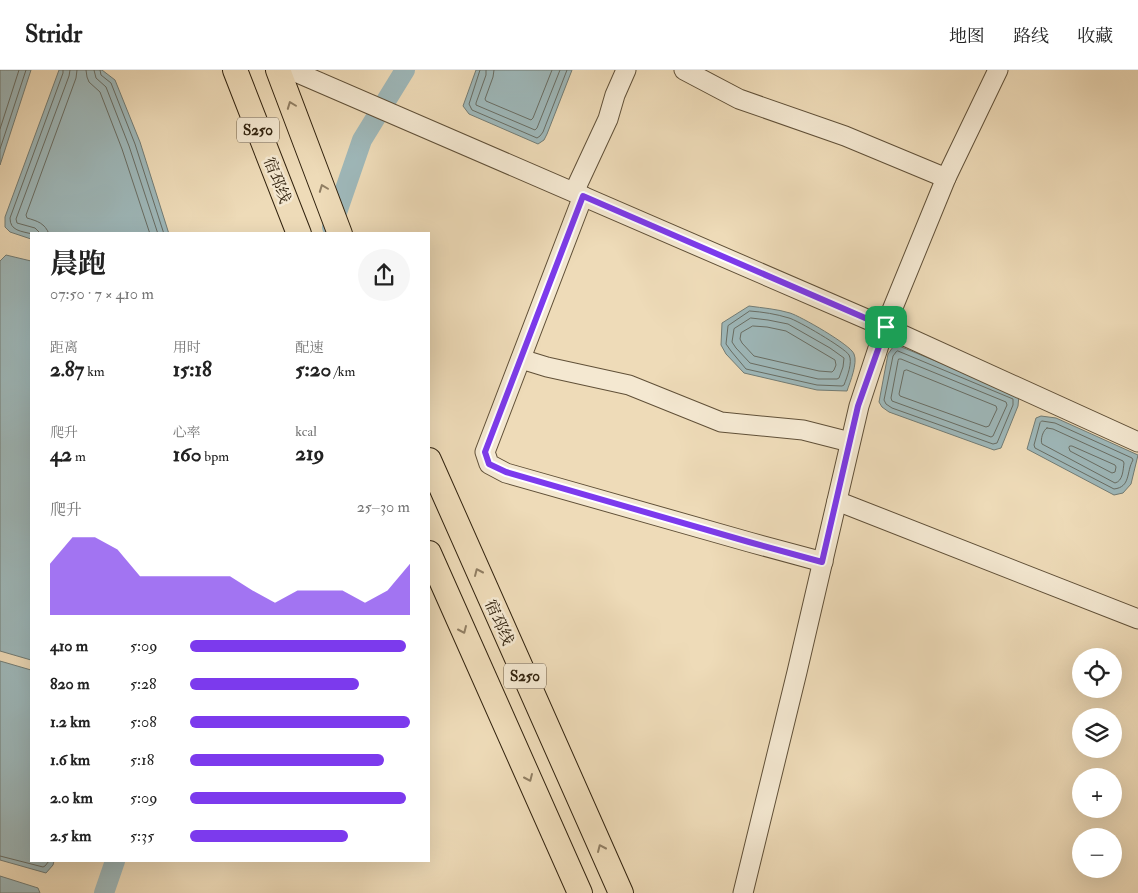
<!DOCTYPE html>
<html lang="zh">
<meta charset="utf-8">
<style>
:root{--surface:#fff;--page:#f6f6f6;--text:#222;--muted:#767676;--line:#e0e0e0;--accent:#7c3aed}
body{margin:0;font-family:"IM FELL Double Pica","Noto Serif SC",serif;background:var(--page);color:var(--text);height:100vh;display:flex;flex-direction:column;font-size:19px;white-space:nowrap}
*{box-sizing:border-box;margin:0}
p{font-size:16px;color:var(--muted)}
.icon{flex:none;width:28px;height:28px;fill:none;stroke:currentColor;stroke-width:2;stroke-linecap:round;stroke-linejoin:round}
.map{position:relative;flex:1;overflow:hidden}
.drawer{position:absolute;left:30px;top:162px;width:400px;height:630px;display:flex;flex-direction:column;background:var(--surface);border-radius:0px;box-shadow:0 5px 20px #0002}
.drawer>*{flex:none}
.buttons{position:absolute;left:1072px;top:578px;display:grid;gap:10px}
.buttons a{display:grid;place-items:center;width:50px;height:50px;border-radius:50%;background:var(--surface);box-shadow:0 5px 20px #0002;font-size:25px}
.pin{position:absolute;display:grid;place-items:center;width:42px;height:42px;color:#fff;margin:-21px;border-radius:10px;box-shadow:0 2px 8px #0006}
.round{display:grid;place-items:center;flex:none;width:52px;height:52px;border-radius:26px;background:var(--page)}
.headline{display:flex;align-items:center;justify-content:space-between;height:85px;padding:0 20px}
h1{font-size:28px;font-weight:700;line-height:38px}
.figures{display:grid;grid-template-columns:repeat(3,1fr);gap:8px;height:85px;padding:5px 20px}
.figures div{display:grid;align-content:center}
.figures b{font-size:21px;font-weight:700}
.figures small{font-size:14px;font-weight:400}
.figures p{font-size:14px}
.chart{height:140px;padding:10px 20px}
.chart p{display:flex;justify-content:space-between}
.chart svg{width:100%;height:90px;margin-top:5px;fill:var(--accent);opacity:.7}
ul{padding:0 20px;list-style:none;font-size:16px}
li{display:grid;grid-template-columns:80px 60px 1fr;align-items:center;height:38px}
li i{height:12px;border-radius:6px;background:var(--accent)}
header{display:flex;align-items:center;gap:30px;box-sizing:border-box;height:70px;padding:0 25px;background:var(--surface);border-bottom:1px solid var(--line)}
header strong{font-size:24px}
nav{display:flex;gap:28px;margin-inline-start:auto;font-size:18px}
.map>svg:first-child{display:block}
</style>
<header>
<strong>Stridr</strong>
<nav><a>地图</a><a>路线</a><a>收藏</a></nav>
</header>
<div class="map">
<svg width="1138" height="823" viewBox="0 0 1138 823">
<rect width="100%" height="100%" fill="#eedbb8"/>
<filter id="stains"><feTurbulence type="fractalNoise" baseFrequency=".004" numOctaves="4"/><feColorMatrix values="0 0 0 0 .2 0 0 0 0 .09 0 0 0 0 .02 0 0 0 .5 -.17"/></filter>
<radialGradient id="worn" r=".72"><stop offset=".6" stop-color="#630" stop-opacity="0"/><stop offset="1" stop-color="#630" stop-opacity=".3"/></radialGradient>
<g fill="#9eb8ba" stroke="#727c75">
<polygon points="0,0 31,0 0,95"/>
<polygon points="59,0 102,0 115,10 140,72 169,164 31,164 31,169 10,162 5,157 5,147"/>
<polygon points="476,0 572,0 547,64 544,70 538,74 469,44 463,36"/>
<polygon points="6,185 31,191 31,590 0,581 0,191"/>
<path d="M 749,236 C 763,238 777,239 790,243 C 800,246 851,275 854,284 C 858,293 850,312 847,321 L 817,320 L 744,303 L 726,284 L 721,275 L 722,253 Z"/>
<polygon points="899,276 1019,325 1018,336 1001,378 994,380 889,342 882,337 879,332 888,284 893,277"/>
<polygon points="1041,346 1056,348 1138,385 1131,414 1123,423 1114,425 1027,379 1036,348"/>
<polygon points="0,591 31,600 31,791 54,791 53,795 46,803 0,790"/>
<polygon points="0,806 38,818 40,823 0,823"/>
</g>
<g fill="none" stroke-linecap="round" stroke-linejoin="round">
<g stroke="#686d64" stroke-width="1">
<polyline points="86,0 87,7 89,12 100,22 122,79 150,164"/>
<polyline points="94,0 96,8 106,17 129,76 158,164"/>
<polyline points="100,0 101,5 111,13 135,74 164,164"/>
<polyline points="480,0 469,34 472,40 537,68 540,66 543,62 567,0"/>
<polyline points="486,0 486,5 476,33 476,35 535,60 537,58 560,0"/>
<polyline points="494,0 493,7 485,29 486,31 531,50 533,48 552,0"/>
<polyline points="0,59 19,0"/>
<polyline points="0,79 26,0"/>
<path d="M 32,164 C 21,161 10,161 10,148 L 63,3 L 63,0"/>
<polyline points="41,164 35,158 17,153 16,149 69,6 70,0"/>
<path d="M 49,164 C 45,153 37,151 27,148 L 26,145 L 76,8 L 77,0"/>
<path d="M 750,241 C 763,242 776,244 789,248 C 797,250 845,278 849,285 C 853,292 847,307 844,315 L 842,316 L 817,315 L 746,299 L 731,281 L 726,274 L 728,256 Z"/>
<polygon points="751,248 768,250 788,254 830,278 844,288 843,297 839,308 837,309 818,309 750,293 736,278 732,272 734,259"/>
<polygon points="753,256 767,257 786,261 835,290 836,295 834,300 832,302 819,301 754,286 742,273 740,269 741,263"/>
<polygon points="898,281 1013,329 1013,335 997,373 993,374 892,338 886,334 884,330 893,286 896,282"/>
<polygon points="899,289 901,289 1006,332 1007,335 993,366 991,367 892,331 891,328 898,291"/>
<polygon points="907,300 996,336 997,339 989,356 986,357 900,326 899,324 904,301"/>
<path d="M 1042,351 L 1055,353 L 1132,388 L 1133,390 C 1126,402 1131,417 1114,419 L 1035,378 L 1034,375 L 1040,353 Z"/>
<path d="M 1047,358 L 1053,359 L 1123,391 L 1124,393 C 1123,400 1123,411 1115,413 L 1042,374 C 1040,370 1043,360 1047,358 Z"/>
<polygon points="1070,376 1072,376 1115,395 1116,397 1115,402 1112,403 1070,381 1069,378"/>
<polyline points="0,786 43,797 45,796 49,791"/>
</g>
<g stroke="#9eb8ba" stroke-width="20">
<polyline points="332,157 362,70 405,0"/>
<polyline points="104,823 115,791"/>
</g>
<g stroke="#605038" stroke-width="21">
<g id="minor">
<polyline points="291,0 885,257 1138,372"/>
<polyline points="684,0 739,29 845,66 946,108"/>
<polyline points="574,122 608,49 615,25 626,0"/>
<polyline points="583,126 485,382 489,394 506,403 749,472 823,492"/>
<polyline points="521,289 547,297 629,315 721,352 803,360 850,372"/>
<polyline points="837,431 1138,549"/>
<polyline points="743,823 797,602 859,336 885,257 946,108 998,0"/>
</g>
</g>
<g stroke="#31220e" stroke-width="26">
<g id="major">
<polyline points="235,0 299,164"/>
<polyline points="278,0 340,164"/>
<polyline points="429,390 621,823"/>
<polyline points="429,483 580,823"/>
</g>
</g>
<use href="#minor" stroke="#f4e8d1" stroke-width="19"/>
<use href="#major" stroke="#eedbb8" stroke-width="24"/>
</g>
<defs><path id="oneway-chevron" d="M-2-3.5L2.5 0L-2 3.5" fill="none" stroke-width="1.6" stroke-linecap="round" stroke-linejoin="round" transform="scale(1.25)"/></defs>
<g stroke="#907e63">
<use href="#oneway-chevron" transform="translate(291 35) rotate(-111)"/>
<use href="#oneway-chevron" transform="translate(323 118) rotate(-111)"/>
<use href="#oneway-chevron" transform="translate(478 502) rotate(-114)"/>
<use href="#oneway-chevron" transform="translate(463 560) rotate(66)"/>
<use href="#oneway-chevron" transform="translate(529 708) rotate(66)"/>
<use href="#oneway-chevron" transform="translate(601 778) rotate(-114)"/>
</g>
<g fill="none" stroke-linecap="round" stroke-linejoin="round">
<g stroke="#fff" stroke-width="10">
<polygon id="route" points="583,126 886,257 858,336 822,492 749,472 506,402 489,394 485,382"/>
</g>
<use href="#route" stroke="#7c3aed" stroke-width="6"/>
</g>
<g text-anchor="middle" stroke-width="5" stroke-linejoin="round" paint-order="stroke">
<g fill="#f4e8d1" stroke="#6c5d48" stroke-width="1">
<rect x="237" y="47.5" width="42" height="25" rx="4"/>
<rect x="504" y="593.5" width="42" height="25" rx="4"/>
</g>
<g font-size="15" font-weight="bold" fill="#31220e">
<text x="258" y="65">S250</text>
<text x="525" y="611">S250</text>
</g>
<g font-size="16" fill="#31220e" stroke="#f4e8d1">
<text transform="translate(278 110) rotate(69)" y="6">宿邳线</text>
<text transform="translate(500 552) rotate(66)" y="6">宿邳线</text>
</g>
</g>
<rect width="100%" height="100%" filter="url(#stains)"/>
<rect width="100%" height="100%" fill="url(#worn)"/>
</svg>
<div class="buttons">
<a><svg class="icon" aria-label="locate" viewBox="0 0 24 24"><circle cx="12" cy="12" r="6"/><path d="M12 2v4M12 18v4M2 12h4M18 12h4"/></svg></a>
<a><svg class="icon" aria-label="layers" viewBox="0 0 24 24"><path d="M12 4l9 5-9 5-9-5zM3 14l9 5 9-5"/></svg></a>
<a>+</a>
<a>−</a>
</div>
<div class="pin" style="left:886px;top:257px;background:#1e9e55"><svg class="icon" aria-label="arrive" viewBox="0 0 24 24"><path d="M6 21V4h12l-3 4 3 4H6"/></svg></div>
<section class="drawer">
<div class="headline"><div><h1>晨跑</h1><p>07:50 · 7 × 410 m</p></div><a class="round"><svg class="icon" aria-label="share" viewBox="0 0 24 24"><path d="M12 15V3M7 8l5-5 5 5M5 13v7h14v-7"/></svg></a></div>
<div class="figures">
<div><p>距离</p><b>2.87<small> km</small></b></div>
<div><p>用时</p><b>15:18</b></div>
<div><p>配速</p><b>5:20<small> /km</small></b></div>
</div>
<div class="figures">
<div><p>爬升</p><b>42<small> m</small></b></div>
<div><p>心率</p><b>160<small> bpm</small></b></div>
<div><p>kcal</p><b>219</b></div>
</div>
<div class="chart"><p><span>爬升</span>25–30 m</p>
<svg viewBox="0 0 160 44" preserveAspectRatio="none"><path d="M0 44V19L10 6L20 6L30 12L40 25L50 25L60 25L70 25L80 25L90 32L100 38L110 32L120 32L130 32L140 38L150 32L160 19V44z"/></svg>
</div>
<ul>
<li><b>410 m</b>5:09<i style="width:98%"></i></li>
<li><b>820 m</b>5:28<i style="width:77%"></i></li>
<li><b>1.2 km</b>5:08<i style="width:100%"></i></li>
<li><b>1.6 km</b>5:18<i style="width:88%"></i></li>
<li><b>2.0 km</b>5:09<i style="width:98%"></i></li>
<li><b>2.5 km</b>5:35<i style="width:72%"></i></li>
</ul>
</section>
</div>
